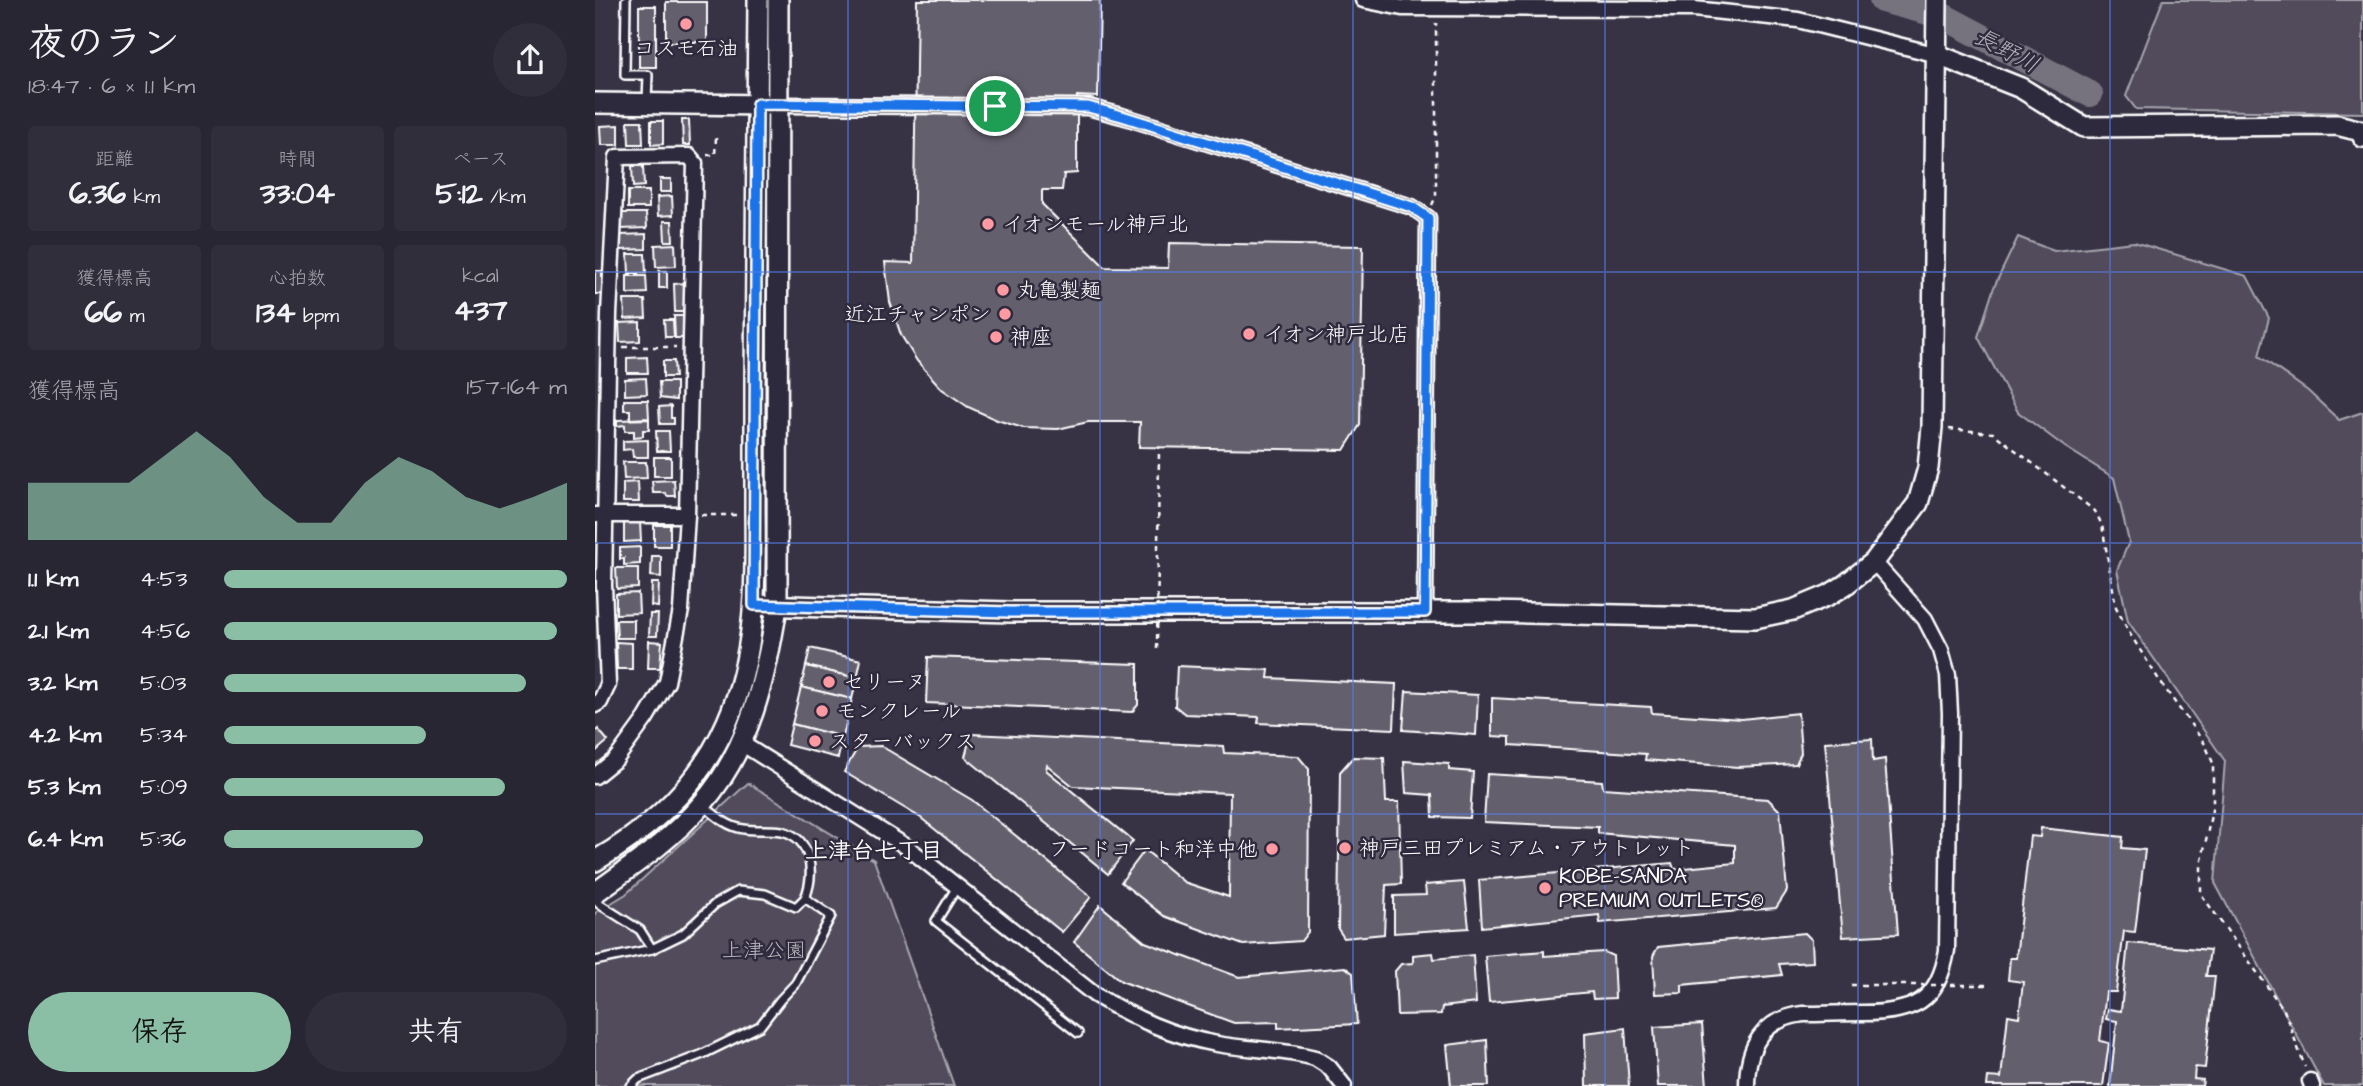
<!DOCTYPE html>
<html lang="ja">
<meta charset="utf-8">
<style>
:root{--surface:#292634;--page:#312e3c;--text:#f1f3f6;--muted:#a5a5ac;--accent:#8abfa5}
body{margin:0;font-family:"Architects Daughter","Klee One",sans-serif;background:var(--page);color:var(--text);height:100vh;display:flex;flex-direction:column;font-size:26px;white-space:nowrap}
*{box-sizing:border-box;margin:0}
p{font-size:23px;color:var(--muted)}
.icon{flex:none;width:38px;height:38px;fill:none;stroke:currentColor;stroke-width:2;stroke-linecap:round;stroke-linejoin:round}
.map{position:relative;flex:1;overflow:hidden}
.side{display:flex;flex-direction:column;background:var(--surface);width:595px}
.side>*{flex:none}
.pin{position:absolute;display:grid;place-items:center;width:60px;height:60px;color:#fff;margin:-30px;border:4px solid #fff;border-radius:50%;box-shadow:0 2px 7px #0007}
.round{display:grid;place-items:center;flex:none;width:74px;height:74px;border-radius:37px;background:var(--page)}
.head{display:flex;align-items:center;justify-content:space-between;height:119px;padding:0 28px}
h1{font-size:38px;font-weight:700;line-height:52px}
.stats{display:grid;grid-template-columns:repeat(3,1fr);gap:10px;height:119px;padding:7px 28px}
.stats div{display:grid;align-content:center;border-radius:7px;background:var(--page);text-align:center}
.stats b{font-size:30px;font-weight:700}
.stats small{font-size:19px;font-weight:400}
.stats p{font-size:19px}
.chart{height:196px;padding:14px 28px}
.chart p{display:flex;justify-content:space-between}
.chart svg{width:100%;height:126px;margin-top:7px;fill:var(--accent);opacity:.7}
.cta{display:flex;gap:14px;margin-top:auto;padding:14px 28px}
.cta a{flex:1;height:80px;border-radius:42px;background:var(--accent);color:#111;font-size:28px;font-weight:700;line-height:80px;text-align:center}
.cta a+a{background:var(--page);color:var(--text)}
ul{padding:0 28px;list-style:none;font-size:23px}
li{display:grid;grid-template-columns:112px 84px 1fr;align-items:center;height:52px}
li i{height:18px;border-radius:9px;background:var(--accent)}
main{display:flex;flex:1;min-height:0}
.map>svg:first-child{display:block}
</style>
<main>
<section class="side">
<div class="head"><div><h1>夜のラン</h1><p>18:47 · 6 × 1.1 km</p></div><a class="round"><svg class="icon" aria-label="share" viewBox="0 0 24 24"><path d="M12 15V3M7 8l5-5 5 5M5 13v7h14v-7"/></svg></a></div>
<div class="stats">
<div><p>距離</p><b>6.36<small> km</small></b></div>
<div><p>時間</p><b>33:04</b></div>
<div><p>ペース</p><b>5:12<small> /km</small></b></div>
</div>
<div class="stats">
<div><p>獲得標高</p><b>66<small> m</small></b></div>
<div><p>心拍数</p><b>134<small> bpm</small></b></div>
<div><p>kcal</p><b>437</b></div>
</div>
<div class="chart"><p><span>獲得標高</span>157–164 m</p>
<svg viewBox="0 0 160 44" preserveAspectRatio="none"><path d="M0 44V24L10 24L20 24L30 24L40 15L50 6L60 15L70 29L80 38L90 38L100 24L110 15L120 20L130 29L140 33L150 29L160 24V44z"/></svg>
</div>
<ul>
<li><b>1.1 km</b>4:53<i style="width:100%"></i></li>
<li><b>2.1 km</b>4:56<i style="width:97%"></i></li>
<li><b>3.2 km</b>5:03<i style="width:88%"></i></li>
<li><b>4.2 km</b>5:34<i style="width:59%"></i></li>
<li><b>5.3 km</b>5:09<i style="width:82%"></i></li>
<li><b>6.4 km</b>5:36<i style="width:58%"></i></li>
</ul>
<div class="cta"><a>保存</a><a>共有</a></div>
</section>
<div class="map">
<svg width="1768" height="1086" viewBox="0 0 1768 1086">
<rect width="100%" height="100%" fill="#373345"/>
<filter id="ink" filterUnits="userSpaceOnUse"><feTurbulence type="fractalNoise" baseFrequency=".0143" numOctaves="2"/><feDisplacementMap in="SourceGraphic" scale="14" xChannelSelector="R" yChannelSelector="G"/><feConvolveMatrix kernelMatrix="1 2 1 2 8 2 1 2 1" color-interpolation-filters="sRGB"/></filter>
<g filter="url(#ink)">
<g fill="#514c5c" stroke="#a8a6ae" stroke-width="2">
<polygon points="1568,0 1768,0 1768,113 1541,109 1531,96"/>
<polygon points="1423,237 1459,251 1539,242 1652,276 1674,318 1664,356 1713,391 1744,420 1768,412 1768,1086 1729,1086 1620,883 1630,761 1533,621 1522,570 1534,542 1519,478 1470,447 1423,412 1383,337 1399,287"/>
<polygon points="153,783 279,860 359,1086 0,1086 0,913 31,894"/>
</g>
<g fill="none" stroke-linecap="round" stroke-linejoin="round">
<polyline stroke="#76737f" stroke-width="26" points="1287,0 1348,16 1495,94"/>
</g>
<g fill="#635f6d" stroke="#fff" stroke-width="2">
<polygon points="322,0 505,0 503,97 482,96 482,173 469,174 467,190 447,190 447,204 510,267 573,268 574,243 768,246 765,425 749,450 544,447 545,422 493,422 463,429 428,428 402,420 373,407 347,389 322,361 306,335 295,302 290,262 318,263"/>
<rect x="71" y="2" width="41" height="40"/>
<rect x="44" y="6" width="17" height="61"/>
<polygon points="87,120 94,120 95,145 88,145"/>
<polygon points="33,121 47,121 48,144 34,144"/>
<polygon points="56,121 68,121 68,144 56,145"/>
<polygon points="24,125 24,145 6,145 5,126"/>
<polygon points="37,166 48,166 49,186 38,187"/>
<rect x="65" y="179" width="11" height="13"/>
<rect x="33" y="191" width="21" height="17"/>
<polygon points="77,196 78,215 63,216 62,197"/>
<polygon points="26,213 51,213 52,228 26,229"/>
<polygon points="69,221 77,221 78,241 70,241"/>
<polygon points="51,234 51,249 25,250 25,235"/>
<polygon points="80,244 81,266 61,267 60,245"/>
<polygon points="33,254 50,254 51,273 34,273"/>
<rect x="0" y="271" width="7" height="23"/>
<rect x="64" y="271" width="8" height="17"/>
<polygon points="32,276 51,276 52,293 32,294"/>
<polygon points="93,283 94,312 80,312 79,284"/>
<polygon points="29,300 50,300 51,318 30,319"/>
<polygon points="79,316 91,316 92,338 80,338"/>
<polygon points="69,320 78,320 79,337 70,337"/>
<polygon points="45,322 45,341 25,342 24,323"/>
<polygon points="52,357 53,373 32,373 32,358"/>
<polygon points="68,361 79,361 80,377 68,377"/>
<polygon points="51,378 52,394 30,395 30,379"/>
<polygon points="64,382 81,382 81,400 65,398"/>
<polygon points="29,400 53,400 54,418 35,419 35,410 29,410"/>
<polygon points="76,406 76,418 79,418 79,424 65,424 64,407"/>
<polygon points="54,419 54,430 48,430 48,436 39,437 39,431 30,431 30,425 22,426 22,420"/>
<polygon points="61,431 74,431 75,451 62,451"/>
<polygon points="53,440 53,457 38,457 37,449 28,450 28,441"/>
<rect x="59" y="457" width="17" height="19"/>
<polygon points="28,462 51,462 52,478 29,479"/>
<polygon points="79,480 80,496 72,496 71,493 58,493 57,481"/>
<polygon points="43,482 44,502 28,502 28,483"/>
<polygon points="45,522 46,541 29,542 29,523"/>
<rect x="59" y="525" width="16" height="21"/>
<polygon points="45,547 45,564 29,565 29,558 25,559 25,548"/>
<polygon points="57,556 66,556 66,577 56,576"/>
<polygon points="21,568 43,568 43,588 22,589"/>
<polygon points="57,583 64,583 63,607 56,606"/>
<polygon points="43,593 44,613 21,614 21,594"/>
<polygon points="55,614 63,614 62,636 54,636"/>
<polygon points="21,620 39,620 39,638 22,638"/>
<polygon points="54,641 67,642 65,668 53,668"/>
<polygon points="21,642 37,643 37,669 22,669"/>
<polygon points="215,648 266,660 262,678 211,666"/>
<polygon points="333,657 543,664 543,705 537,712 331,703"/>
<polygon points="211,666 262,678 257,699 206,687"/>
<polygon points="582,666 674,670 673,678 801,684 799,729 663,723 664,717 590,714 580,706"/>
<polygon points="206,687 257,699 248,737 197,724"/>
<polygon points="811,691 883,695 881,735 808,730"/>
<polygon points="897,698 1056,707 1057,713 1147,719 1203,713 1206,753 1201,764 1143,767 1050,760 1051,754 915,745 915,737 897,736"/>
<polygon points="197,724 248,737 243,758 192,745"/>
<polygon points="3,729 13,741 0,752 0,732"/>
<polygon points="376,734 628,746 629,753 703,756 714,769 713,932 706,941 648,945 569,916 526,882 550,850 589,882 634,897 635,793 478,786 452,765 451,770 538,841 513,874 370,757"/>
<polygon points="1277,739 1278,761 1290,759 1303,934 1248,937 1230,742"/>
<polygon points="286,746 377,800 496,897 467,932 326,818 249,772 263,747"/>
<polygon points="758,757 789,758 791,802 804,802 806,884 791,885 789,934 749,938 743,929 745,772"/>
<polygon points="809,761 854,764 854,770 878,772 875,818 838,817 837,795 811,793"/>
<polygon points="892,774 1007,781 1008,788 1173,799 1185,811 1192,891 1181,908 1005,923 1004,915 887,927 884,880 1077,863 1079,869 1140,863 1140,845 1003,833 1003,827 889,822"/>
<polygon points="1446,828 1528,837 1527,848 1550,850 1540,932 1529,931 1521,992 1511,992 1505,1041 1514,1043 1508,1086 1392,1086 1393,1077 1406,1078 1413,1015 1424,1017 1428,982 1413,980 1415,958 1421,958 1435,836 1445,837"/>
<polygon points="869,882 874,928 799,933 799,896 831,895 830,885"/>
<polygon points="505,905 550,942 644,977 750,967 758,973 762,1024 683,1028 683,1022 639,1023 526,981 479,942"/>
<polygon points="1210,933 1217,940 1218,962 1184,964 1187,975 1087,985 1087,993 1060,994 1058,956 1063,947"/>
<polygon points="1533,943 1615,950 1611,976 1620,976 1610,1068 1600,1067 1599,1079 1608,1080 1607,1086 1515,1086 1522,1021 1511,1019 1513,1009 1526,1011"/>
<polygon points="949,951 949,956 1009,952 1018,956 1020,998 998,999 997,992 894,1002 890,956"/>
<polygon points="838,953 839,959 878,955 881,1003 847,1007 846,1014 802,1015 800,971 806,964 818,963 818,955"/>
<polygon points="1107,1024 1112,1086 1063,1086 1059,1027"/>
<polygon points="1030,1028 1034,1086 991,1086 990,1033"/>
<polygon points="892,1040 894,1086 856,1086 852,1045"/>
</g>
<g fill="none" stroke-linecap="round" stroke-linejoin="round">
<g stroke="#fff" stroke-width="12">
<g id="lane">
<polyline points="31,0 30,75 53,75 52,102"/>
<path d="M 108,805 C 120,815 132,827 149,829 C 162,831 174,829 187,831 C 217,838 220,874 210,898"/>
<polyline points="362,887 341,921 483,1033"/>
<polyline points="0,899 4,904 45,930 57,949 0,961"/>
<polyline points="36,1086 43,1079 108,1054 165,1026 185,1000 201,983 236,916 210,898 201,907 170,894 143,891 120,904 88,934 57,949"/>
</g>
</g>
<g stroke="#fff" stroke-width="19">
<g id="street">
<polyline points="768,0 807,8 1099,9 1203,20 1343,55"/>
<polyline points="182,105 493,107 527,116 817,207 833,218 830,612"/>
<polyline points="0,515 92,515"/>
<polyline points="0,705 5,702 13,685 9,585 14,314 22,157 94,156 100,163 92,515 86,610 72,682 51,718 21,759 0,776"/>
<path d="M 146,743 L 312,847 L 500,995 C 539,1018 577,1036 622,1044 C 655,1050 688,1049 720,1058 L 734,1067 L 749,1086"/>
<polyline points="1715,1081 1717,1086"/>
<path d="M 1152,1086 C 1152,1047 1167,1019 1208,1014 C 1228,1014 1248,1013 1268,1013 C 1317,1013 1344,1002 1352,950 L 1355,713 L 1353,675 L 1346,650 L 1330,619 L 1279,562"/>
</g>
</g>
<g stroke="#fff" stroke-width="24">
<g id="secondary">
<polyline points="1343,55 1426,88 1489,127 1742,125 1766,131 1768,137"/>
<polyline points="0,103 174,105"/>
<polyline points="159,605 415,612 890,612 1160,618 1198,610 1234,595 1250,585 1279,562 1323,503 1333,468 1337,427 1342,0"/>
<path d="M 0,861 C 57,828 106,782 132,722 C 161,656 161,584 160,513 C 160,471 160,429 160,386 C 160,258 161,129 163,0"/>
<path d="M 0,893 C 37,866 77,839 107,804 C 155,749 171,677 182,607 L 183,0"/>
</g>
</g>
<g stroke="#fff" stroke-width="2.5" stroke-dasharray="5 5" stroke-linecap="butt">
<polyline points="112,155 120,155 121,138"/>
<polyline points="837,205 841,196 841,23"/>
<polyline points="28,347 81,347"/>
<polyline points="1354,429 1398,433 1500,511 1507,525 1521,607 1535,634 1566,683 1610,744 1618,763 1618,805 1606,865 1606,894 1689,1010 1710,1067"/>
<polyline points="106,515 141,515"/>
</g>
<use href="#lane" stroke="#2f2a3d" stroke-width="7"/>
<use href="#street" stroke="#2f2a3d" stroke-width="14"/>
<use href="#secondary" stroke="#2f2a3d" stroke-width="19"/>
<g stroke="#fff" stroke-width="2.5" stroke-dasharray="5 5" stroke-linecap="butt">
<polyline points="562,649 564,447"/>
<polyline points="1256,985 1392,985"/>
</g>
</g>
</g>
<g fill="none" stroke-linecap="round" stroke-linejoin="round" filter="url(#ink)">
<g stroke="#fff" stroke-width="14">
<polygon id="route" points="162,104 493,107 527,116 817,207 833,218 830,612 415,612 159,605"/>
</g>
<use href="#route" stroke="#1a73e8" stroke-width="9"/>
</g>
<path fill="none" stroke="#567ae2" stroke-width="2" stroke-opacity="0.55" d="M 253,0 L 253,1086M 505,0 L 505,1086M 758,0 L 758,1086M 1010,0 L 1010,1086M 1263,0 L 1263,1086M 1515,0 L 1515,1086M 0,272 L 1768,272M 0,543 L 1768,543M 0,814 L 1768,814"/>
<g fill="#ff9aa2" stroke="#2f2a3d" stroke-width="2.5">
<circle cx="91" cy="24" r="7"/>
<circle cx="393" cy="224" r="7"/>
<circle cx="408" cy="290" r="7"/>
<circle cx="410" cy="314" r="7"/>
<circle cx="654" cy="334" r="7"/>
<circle cx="401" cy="337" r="7"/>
<circle cx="234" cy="682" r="7"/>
<circle cx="227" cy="711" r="7"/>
<circle cx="220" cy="741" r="7"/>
<circle cx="750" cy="848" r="7"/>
<circle cx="677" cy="849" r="7"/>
<circle cx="950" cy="888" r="7"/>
</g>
<g text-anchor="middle" stroke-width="5" stroke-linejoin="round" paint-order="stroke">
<g font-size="21" fill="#fff" stroke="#2f2a3d" text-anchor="start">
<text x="91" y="55" text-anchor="middle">コスモ石油</text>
<text x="407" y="231">イオンモール神戸北</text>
<text x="422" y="297">丸亀製麺</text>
<text x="396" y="321" text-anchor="end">近江チャンポン</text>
<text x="668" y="341">イオン神戸北店</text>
<text x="415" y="344">神座</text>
<text x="248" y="689">セリーヌ</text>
<text x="241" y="718">モンクレール</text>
<text x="234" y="748">スターバックス</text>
<text x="764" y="855">神戸三田プレミアム・アウトレット</text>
<text x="663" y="856" text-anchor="end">フードコート和洋中他</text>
<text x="964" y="883">KOBE-SANDA<tspan x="964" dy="24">PREMIUM OUTLETS®</tspan></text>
</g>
<g font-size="21" fill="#b9b7be" stroke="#2f2a3d">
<text x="169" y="957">上津公園</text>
</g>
<g font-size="23" font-style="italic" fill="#b4b2b9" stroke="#2f2a3d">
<text transform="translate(1412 50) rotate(28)" y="8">長野川</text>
</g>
<g font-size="23" font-weight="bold" fill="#fff" stroke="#2f2a3d">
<text x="279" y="858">上津台七丁目</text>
</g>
</g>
</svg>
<div class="pin" style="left:400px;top:106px;background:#1e9e55"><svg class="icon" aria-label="arrive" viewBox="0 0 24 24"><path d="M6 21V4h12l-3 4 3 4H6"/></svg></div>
</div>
</main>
